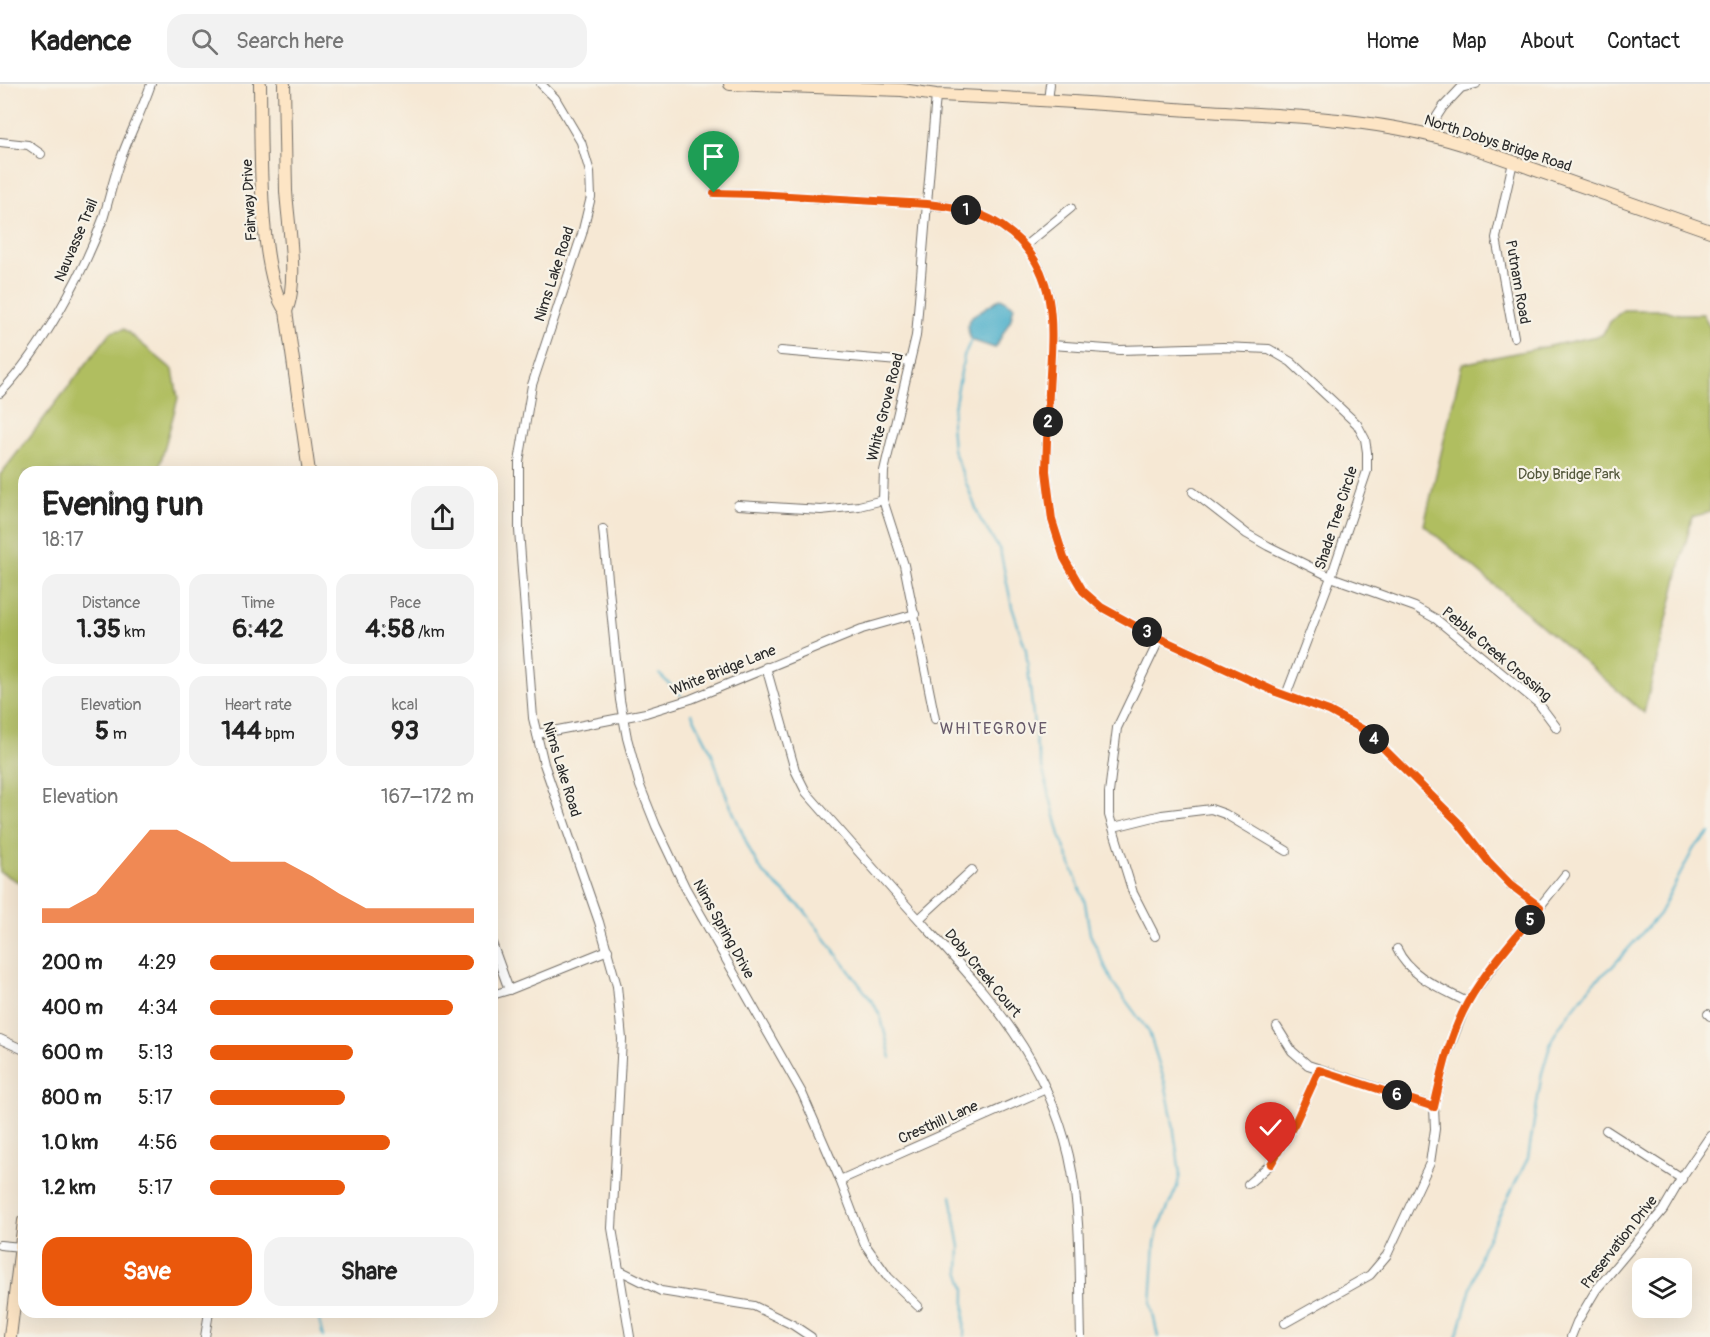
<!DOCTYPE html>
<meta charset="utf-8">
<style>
:root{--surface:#fff;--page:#f2f2f2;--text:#222;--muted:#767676;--line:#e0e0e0;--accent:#ea580c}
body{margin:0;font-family:Pangolin,sans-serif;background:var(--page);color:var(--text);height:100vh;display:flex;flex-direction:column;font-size:22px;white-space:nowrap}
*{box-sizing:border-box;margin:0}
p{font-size:20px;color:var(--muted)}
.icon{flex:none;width:33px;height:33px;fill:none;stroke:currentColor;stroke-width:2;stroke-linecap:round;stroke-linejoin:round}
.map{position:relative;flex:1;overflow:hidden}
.drawer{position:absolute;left:18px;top:382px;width:480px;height:852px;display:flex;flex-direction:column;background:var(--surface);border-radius:18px;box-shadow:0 6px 24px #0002}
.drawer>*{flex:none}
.buttons{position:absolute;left:1632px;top:1174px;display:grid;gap:12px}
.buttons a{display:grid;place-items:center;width:60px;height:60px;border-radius:12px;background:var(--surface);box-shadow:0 6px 24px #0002;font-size:30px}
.pin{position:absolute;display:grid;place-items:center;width:51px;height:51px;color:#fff;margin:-62px -26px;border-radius:50% 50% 50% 0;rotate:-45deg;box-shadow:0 0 6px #0007}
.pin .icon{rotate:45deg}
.km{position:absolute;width:30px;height:30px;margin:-15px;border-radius:50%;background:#222;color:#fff;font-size:16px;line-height:30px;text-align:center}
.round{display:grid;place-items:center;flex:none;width:63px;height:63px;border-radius:18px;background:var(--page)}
.headline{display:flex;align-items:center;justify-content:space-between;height:102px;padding:0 24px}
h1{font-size:33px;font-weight:700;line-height:45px}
.figures{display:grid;grid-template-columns:repeat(3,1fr);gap:9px;height:102px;padding:6px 24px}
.figures div{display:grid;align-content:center;border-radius:15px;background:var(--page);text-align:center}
.figures b{font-size:26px;font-weight:700}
.figures small{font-size:16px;font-weight:400}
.figures p{font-size:16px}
.chart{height:168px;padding:12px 24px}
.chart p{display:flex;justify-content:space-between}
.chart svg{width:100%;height:108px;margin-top:6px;fill:var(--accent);opacity:.7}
.cta{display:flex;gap:12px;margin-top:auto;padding:12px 24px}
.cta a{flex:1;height:69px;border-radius:18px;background:var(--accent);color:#fff;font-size:24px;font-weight:700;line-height:69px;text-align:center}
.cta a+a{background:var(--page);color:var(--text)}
ul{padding:0 24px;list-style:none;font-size:20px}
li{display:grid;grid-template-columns:96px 72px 1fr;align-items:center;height:45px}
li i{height:15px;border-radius:8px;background:var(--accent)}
header{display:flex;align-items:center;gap:36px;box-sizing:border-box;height:84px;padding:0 30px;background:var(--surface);border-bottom:2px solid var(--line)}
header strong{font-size:28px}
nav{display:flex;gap:33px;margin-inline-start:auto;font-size:21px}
.search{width:420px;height:54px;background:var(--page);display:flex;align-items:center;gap:15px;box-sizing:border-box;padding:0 21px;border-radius:18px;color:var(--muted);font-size:22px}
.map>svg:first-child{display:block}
</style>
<header>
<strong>Kadence</strong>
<div class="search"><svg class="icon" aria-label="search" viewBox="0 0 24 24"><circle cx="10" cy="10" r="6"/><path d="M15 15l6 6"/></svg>Search here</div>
<nav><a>Home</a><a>Map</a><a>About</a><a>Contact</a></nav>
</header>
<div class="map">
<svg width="1710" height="1253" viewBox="0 0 1710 1253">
<rect width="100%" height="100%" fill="#f7f3e8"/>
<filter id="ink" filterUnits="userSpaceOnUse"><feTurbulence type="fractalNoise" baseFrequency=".0167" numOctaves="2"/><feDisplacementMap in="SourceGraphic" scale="12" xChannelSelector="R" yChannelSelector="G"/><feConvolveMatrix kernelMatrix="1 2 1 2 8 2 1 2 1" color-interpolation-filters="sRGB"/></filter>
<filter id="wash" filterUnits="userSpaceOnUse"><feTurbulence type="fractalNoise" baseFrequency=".008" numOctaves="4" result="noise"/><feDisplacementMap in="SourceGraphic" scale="24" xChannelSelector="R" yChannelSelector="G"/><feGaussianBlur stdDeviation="1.35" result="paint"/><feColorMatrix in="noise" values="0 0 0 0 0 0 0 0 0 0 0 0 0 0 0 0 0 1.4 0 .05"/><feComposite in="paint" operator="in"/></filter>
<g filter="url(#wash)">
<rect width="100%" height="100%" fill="#f6e8d4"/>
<g fill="#b0be60" stroke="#6e7446" stroke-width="1.5">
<polygon points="1623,226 1664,226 1678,230 1703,230 1710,243 1710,428 1692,433 1644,629 1424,441 1462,280 1602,251 1610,238"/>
<polygon points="124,245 173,286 178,314 158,388 24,388 24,801 0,788 0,391 111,248"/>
</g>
<polygon fill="#4bafca" stroke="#3b6d7a" stroke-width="1.5" points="1001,214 1014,222 1011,235 995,264 971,256 967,242 972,232"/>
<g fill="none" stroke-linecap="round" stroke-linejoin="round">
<g stroke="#4bafca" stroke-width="2">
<polyline points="971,256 964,272 951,340 953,365 980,435 1000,466 1012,523 1026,566 1036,660 1060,751 1085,819 1090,850 1113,899 1149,948 1165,999 1172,1033 1180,1090 1177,1103 1158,1146 1155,1159 1151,1220 1158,1253"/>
<polyline points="659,590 681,611"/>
<polyline points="692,630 711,667 726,711 751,769 763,789 804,826 874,920 881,934 891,974"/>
<polyline points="951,1112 960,1163 959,1187 965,1205 964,1253"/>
<polyline points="317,1228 323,1253"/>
<polyline points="1456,1253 1460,1243 1482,1165 1528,1074 1542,989 1552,955 1561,940 1594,898 1612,883 1659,830 1694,764 1710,749"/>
</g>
</g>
</g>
<g filter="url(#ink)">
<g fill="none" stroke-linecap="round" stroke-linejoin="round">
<g stroke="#726d66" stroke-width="10">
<g id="street">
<polyline points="541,0 555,14 581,58 590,88 591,113 582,150 532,301 519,378 519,446 533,634 544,680 599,838 617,902 622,955 612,1144 619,1186 661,1207 754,1222 793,1241 811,1253"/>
<polyline points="1048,17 1050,0"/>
<polyline points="1426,49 1443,23 1461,4 1476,0"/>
<polyline points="0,58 28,61 41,70"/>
<polyline points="1513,78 1496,154 1514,253"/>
<path d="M 714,109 L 754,110 L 927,120 C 941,122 955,123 968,127 C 985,131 999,139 1012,150 C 1058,187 1053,242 1050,295 C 1048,325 1047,356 1046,387 L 1052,436 L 1064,474 L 1083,507 L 1101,523 L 1150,550 L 1276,608 L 1329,627 L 1366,647 L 1457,737 L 1488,777 L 1511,801 L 1540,823"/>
<polyline points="1026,161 1071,124"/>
<polyline points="1052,261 1120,266 1223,263 1269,265 1291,278 1357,340 1365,355 1367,368 1367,387 1331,493 1286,611"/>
<polyline points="781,267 910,278"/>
<path d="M 0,309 C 41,267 83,190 103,135 C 109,116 113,96 120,77 C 129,51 142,27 151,0"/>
<polyline points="1193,408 1247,450 1268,462 1331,493 1415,523 1436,535 1539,620 1557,644"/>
<polyline points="738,421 821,426 859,422 883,416"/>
<polyline points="603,445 620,616 627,654 640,702 656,742 685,803 802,1009 840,1096 864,1159 888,1193 918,1222"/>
<path d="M 766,583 L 795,686 L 806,708 C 842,749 878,790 915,831 C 983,906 1045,969 1069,1072 C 1082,1131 1079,1193 1081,1253"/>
<polyline points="935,635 904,481 883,416 884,387 916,252 936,11"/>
<polyline points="537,650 646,629 691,615 862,545 915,530"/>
<polyline points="1114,743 1162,731 1211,725 1225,730 1287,767"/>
<polyline points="919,835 972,786"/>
<polyline points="1155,852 1133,809 1109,731 1109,709 1117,644 1160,554"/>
<polyline points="492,859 509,906"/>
<path d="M 1397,865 C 1409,892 1442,905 1467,918"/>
<polyline points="492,911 509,906 608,866"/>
<polyline points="1708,930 1710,932"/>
<polyline points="1277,943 1292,967 1308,981 1434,1023"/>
<polyline points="0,955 24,966"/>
<polyline points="1606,1046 1682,1095"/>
<polyline points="840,1096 1046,1005"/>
<polyline points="1248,1100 1271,1080 1295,1039 1319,986"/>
<polyline points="0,1161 21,1163"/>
<polyline points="619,1186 630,1253"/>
<polyline points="1285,1239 1370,1191 1387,1171 1430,1079 1435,1045 1434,1023 1446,973 1467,918 1502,870 1565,791"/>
<polyline points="205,1253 209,1228"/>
<polyline points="1571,1253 1577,1238 1596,1206 1663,1126 1684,1090 1710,1052"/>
</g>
</g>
<g stroke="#726d66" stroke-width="14">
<g id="secondary">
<path d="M 260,0 C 261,50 257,190 286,227 L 309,388"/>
<path d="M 284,0 C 285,36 285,71 286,107 C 288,140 299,198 286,227"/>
<path d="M 730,0 L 902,6 L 936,11 C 1025,14 1115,21 1205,27 C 1291,32 1379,34 1462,60 L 1710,147"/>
<polyline points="10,1253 24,1137"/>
</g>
</g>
<use href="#street" stroke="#fff" stroke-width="8"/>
<use href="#secondary" stroke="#fde5c5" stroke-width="12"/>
</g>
</g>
<g fill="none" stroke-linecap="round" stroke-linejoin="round" filter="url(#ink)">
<g stroke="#fff" stroke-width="12">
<path id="route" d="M 714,109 L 754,110 L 927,120 C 941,122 955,123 968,127 C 985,131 999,139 1012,150 C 1056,186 1053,238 1050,290 C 1048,322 1047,355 1046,387 L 1052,436 L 1064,474 L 1083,507 L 1101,523 L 1150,550 L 1276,608 L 1329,627 L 1366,647 L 1457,737 L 1488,777 L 1511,801 L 1540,823 C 1516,853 1487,885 1468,918 C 1450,950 1442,988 1434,1023 L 1319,986 L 1295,1039 L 1271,1080"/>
</g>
<use href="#route" stroke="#ea580c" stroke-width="8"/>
</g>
<g text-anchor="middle" stroke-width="4.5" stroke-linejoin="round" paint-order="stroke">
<g font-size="15" fill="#2b2b2b" stroke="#f7f3e8">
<text transform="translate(1498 59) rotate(18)" y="5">North Dobys Bridge Road</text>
<text transform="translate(249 116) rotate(-93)" y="5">Fairway Drive</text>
<text transform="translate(76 156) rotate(-67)" y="5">Nauvasse Trail</text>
<text transform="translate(554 190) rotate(-72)" y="5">Nims Lake Road</text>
<text transform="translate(1518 198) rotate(80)" y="5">Putnam Road</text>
<text transform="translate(885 323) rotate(-76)" y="5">White Grove Road</text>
<text transform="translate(1336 434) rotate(-72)" y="5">Shade Tree Circle</text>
<text transform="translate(1497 570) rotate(40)" y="5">Pebble Creek Crossing</text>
<text transform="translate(723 586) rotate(-22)" y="5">White Bridge Lane</text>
<text transform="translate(562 685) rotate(73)" y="5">Nims Lake Road</text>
<text transform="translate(724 845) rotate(61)" y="5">Nims Spring Drive</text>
<text transform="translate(983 889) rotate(50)" y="5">Doby Creek Court</text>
<text transform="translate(938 1038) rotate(-24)" y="5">Cresthill Lane</text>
<text transform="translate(1619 1158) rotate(-52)" y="5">Preservation Drive</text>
</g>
<g font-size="15" fill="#53573b" stroke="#f7f3e8">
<text x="1569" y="395">Doby Bridge Park</text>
</g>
<g font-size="16" letter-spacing="1.5" fill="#675a6a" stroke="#f7f3e8">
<text x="994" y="650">WHITEGROVE</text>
</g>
</g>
</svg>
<div class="buttons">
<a><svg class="icon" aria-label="layers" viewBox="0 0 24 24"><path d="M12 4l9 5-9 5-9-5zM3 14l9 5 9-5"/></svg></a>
</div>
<div class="pin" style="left:714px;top:109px;background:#1e9e55"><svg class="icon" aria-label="arrive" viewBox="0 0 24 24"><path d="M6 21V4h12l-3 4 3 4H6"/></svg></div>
<div class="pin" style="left:1271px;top:1080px;background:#d93025"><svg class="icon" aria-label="check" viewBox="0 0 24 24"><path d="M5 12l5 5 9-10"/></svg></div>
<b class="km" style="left:966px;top:126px">1</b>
<b class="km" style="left:1048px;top:338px">2</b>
<b class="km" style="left:1147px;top:548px">3</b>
<b class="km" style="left:1374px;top:655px">4</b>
<b class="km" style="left:1530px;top:836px">5</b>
<b class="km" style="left:1397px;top:1011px">6</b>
<section class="drawer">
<div class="headline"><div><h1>Evening run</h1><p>18:17</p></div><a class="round"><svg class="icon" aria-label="share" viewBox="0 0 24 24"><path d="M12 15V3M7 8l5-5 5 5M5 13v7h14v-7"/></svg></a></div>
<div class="figures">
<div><p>Distance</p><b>1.35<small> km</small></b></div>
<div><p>Time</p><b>6:42</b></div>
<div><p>Pace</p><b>4:58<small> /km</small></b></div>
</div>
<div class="figures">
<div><p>Elevation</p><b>5<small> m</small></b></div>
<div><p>Heart rate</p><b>144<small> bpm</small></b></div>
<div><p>kcal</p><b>93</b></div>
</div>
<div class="chart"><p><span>Elevation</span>167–172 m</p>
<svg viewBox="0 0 160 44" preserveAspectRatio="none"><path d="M0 44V38L10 38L20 32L30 19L40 6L50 6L60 12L70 19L80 19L90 19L100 25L110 32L120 38L130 38L140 38L150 38L160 38V44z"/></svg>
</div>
<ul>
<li><b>200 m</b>4:29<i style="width:100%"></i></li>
<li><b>400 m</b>4:34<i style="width:92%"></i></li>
<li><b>600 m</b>5:13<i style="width:54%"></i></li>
<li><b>800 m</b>5:17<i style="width:51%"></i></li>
<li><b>1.0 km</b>4:56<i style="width:68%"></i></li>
<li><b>1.2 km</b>5:17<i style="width:51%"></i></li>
</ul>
<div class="cta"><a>Save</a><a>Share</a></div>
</section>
</div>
